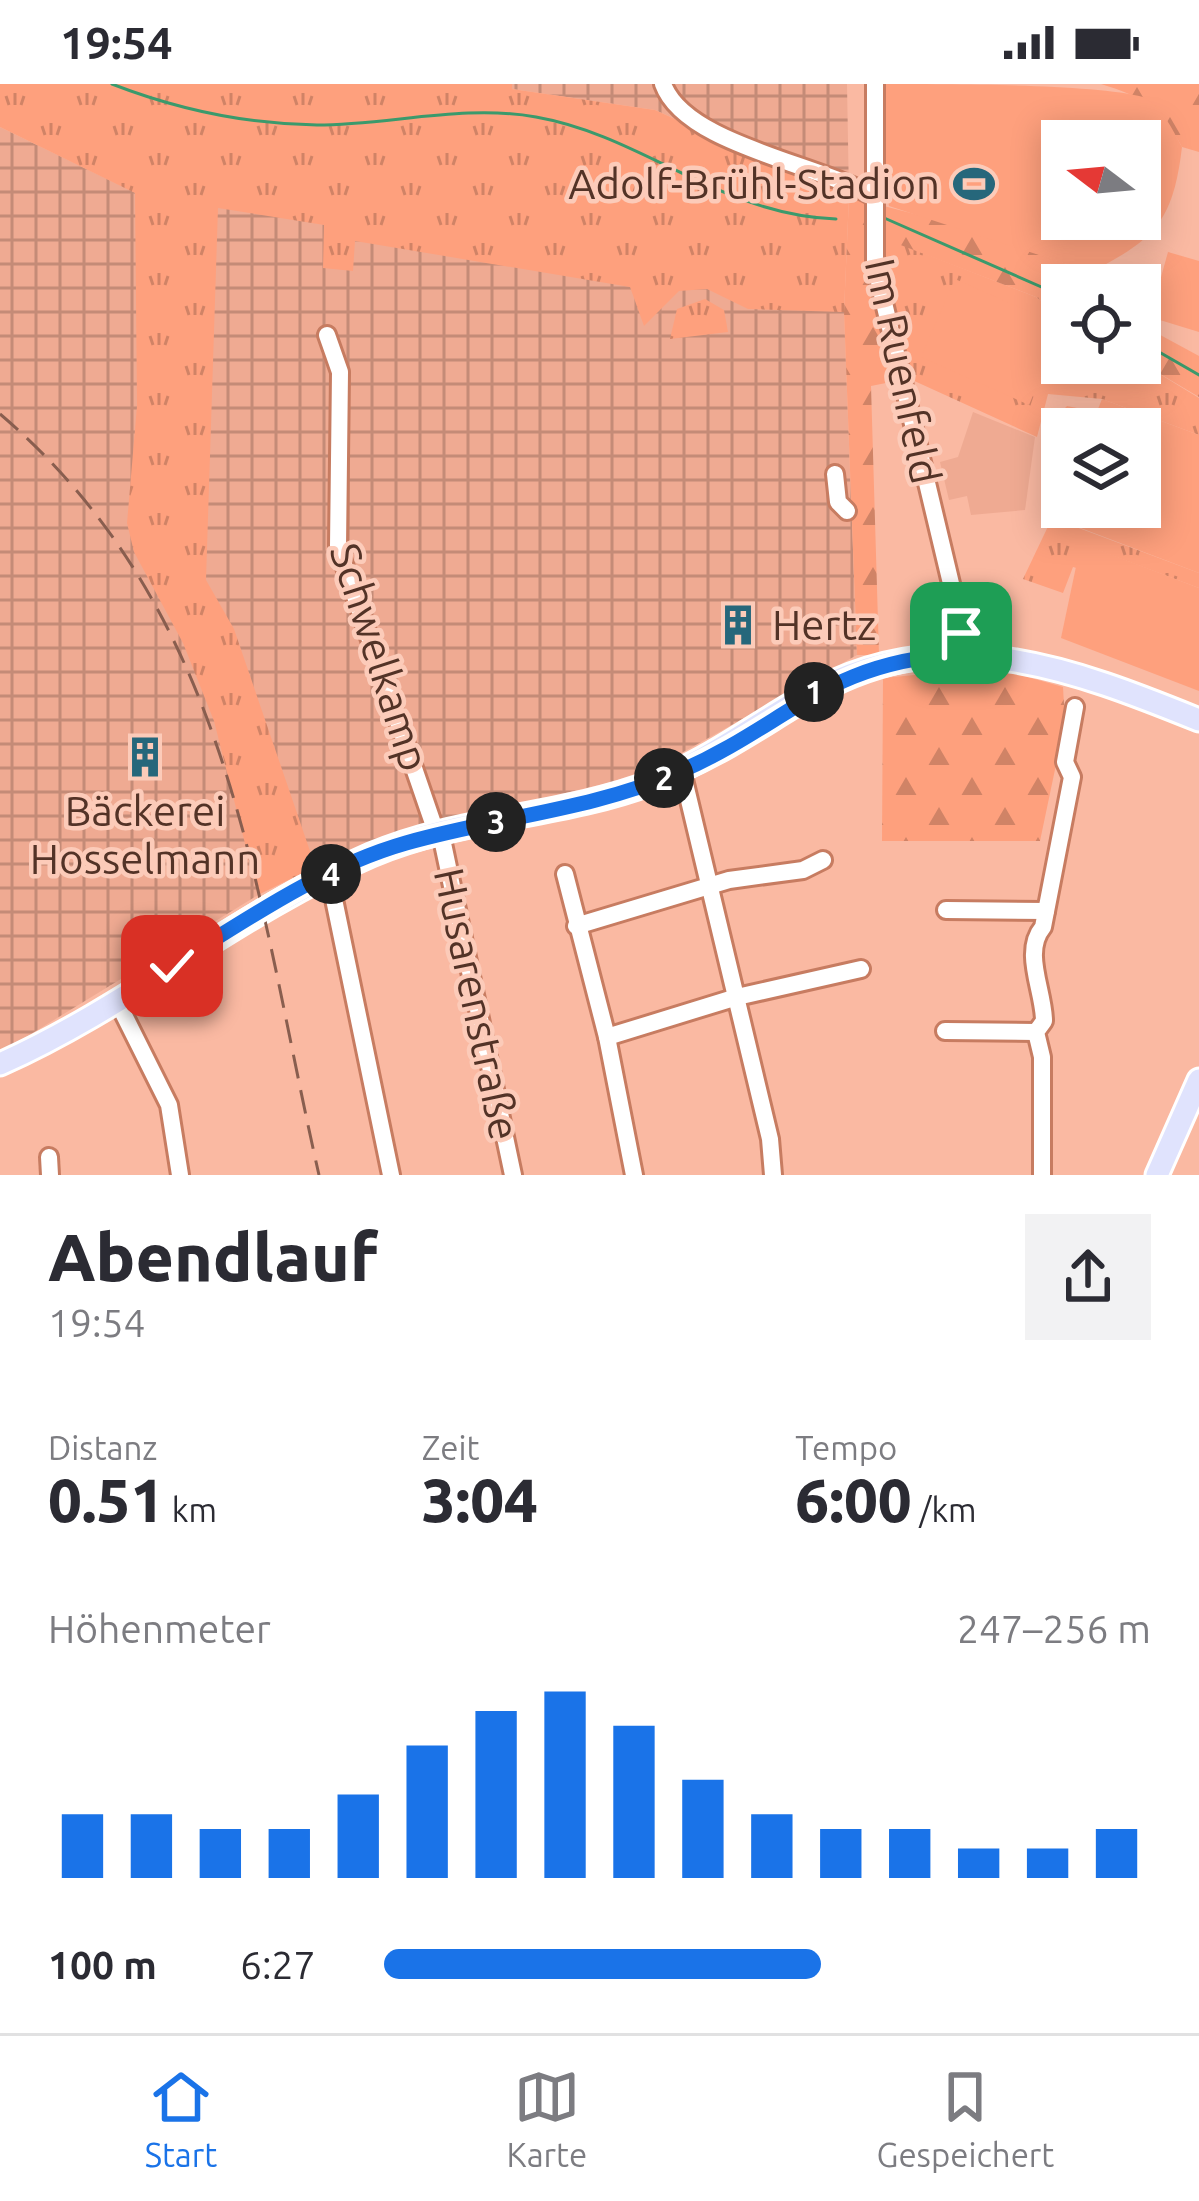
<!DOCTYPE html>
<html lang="de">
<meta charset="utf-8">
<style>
:root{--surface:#fff;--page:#f2f2f3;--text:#2b2b33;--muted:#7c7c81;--line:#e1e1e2;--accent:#1a73e8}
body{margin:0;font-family:Ubuntu,sans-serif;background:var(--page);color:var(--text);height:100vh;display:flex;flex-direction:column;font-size:45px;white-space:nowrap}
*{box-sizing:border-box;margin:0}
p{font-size:39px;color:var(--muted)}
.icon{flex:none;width:66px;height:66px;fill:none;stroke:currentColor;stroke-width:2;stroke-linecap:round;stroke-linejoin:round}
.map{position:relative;height:1091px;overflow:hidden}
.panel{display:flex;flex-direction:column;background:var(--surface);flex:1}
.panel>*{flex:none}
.needle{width:78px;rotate:286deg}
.fabs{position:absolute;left:1041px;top:36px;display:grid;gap:24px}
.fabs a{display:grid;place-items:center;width:120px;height:120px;border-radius:0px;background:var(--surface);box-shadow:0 6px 30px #0003;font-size:60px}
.pin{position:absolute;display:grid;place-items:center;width:102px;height:102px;color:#fff;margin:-51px;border-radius:24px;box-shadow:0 6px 18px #0006}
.km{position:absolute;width:60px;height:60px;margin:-30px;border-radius:50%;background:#222;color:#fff;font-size:33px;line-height:60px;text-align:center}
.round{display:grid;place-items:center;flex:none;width:126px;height:126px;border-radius:0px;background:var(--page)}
.overview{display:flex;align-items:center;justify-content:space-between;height:204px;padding:0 48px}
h1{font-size:66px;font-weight:800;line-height:90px}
.figures{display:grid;grid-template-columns:repeat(3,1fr);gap:18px;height:204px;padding:12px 48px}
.figures div{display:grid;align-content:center}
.figures b{font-size:60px;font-weight:800}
.figures small{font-size:33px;font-weight:400}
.figures p{font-size:33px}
.chart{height:336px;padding:24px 48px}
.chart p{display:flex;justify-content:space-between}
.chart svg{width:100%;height:216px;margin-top:12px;stroke:var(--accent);stroke-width:6}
ul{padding:0 48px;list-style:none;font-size:39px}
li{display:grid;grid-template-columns:192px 144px 1fr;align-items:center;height:90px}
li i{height:30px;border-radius:15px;background:var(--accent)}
.status{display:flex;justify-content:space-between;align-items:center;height:84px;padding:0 60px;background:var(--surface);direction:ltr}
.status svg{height:33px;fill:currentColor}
.tabs{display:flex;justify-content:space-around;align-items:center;height:168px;border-top:3px solid var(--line);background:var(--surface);font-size:33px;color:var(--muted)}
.tabs a{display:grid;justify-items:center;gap:6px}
.tabs .active{color:var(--accent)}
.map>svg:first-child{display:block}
</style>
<div class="status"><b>19:54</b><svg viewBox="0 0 49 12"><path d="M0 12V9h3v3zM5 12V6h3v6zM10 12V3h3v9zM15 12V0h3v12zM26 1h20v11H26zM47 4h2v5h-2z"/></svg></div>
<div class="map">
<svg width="1199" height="1091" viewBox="0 0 1199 1091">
<defs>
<pattern id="industrial-grid" width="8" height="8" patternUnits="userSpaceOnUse" patternTransform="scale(3)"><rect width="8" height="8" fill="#efaa92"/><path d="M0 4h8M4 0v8" fill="none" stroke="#c48b77"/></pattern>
<pattern id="grass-tufts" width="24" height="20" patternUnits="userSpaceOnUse" patternTransform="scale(3)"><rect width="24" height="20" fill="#fea07d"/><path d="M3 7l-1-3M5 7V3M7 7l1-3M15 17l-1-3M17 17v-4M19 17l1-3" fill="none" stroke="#d08366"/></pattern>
<pattern id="forest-firs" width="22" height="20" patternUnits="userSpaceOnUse" patternTransform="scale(3)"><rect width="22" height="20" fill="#fea07d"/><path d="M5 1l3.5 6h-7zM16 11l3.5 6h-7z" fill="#d08366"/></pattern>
</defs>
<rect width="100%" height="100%" fill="#fab9a2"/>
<polygon fill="#efaa92" points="973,328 1035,353 1025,426 971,431 967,412 949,416 940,378 958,373"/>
<g fill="url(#industrial-grid)">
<polygon points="512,0 847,0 849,113 655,26 512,5"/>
<polygon points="0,43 136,109 844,228 857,571 660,681 612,698 426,742 281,797 0,969"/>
</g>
<g fill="url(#grass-tufts)">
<polygon points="0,0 512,0 512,5 655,26 849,113 844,228 748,225 707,205 679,207 644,242 630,203 355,157 353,187 323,184 324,141 218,124 206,496 234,545 311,770 321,780 258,811 214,637 183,559 134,468 127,439 137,322 135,109 0,43"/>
<polygon points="882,153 1036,213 1062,232 1062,279 1140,278 1199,314 1199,351 1102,315 1048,310 1037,353 910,295"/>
<polygon points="705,215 724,226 728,248 670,255 677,225"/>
<path d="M 1067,322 L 1087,326 L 1080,345 L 1062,345 L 1062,393 L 1050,425 L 1042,424 C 1042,392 1042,345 1067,322 Z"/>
<polygon points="1052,434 1199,489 1199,504 1082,460 1080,485 1073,483 1063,509 1023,495"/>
</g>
<g fill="url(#forest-firs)">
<path d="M 1101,0 L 1199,0 L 1199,68 L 1182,63 C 1161,24 1143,13 1101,0 Z"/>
<polygon points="849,113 938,136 1091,188 1098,201 1062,201 1062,232 1036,213 872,150 896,297 871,302 879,571 857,571 844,228"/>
<polygon points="1140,240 1199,272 1199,313 1140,278"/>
<polygon points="956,587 1017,590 1063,603 1065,638 1040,757 882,757 883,594"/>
</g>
<g fill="#fea07d" fill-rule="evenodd">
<path d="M 885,0 C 945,0 1095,0 1143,13 C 1163,24 1171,43 1182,63 C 1173,138 1155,155 1091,188 L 889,122 L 881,70 ZM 1062,57 L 1140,57 L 1140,135 L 1062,135 Z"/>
<polygon points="1168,168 1199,177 1199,248 1150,233"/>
<polygon points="955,195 1062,242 1029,321 921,273"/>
<polygon points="1102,315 1199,351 1199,489 1057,435 1062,420 1140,423 1140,345 1090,345"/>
<polygon points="1081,459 1199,504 1199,607 1061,554"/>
</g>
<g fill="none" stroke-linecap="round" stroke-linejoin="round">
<g stroke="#3b9a6c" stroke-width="3">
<path d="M 112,0 C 179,26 245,40 317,41 C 389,41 464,20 536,33 C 644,52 720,131 836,135"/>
<polyline points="882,133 1062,212"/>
<polyline points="1140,257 1199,291"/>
</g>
<g stroke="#c77c61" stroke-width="22">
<g id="minor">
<path d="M 663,0 C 685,61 821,80 874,113"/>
<polyline points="875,0 875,181 959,533 961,570"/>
<polyline points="327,251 340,288 338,463 437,751"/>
<polyline points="835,390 838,418 847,427"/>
<polyline points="682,687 770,1055 773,1091"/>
<polyline points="441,750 513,1091"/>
<polyline points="565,790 607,953 634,1091"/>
<polyline points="329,791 391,1091"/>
<polyline points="946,826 1046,827"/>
<polyline points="576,842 729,796 803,786 823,776"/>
<polyline points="117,917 169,1021 180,1091"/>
<polyline points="945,947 1036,948"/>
<polyline points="607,953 737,913 861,885"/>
<polyline points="49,1073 50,1091"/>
<path d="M 1042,1091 L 1042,973 L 1036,948 L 1044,937 C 1044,907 1022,868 1043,843 L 1072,693 L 1065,678 L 1075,623"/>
</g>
</g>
<g stroke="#fff" stroke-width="27">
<g id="major">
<path d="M 0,980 C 130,922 239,828 371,771 C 460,733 561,733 651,699 C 711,676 761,636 817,606 C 948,537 1073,585 1199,636"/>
<polyline points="1157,1091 1199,996"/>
</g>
</g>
<use href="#minor" stroke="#fff" stroke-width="16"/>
<use href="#major" stroke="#e0e3fd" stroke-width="21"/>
<path stroke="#895e4f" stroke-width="3" stroke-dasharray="24 12" stroke-linecap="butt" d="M 0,330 C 233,529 255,810 319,1091"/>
</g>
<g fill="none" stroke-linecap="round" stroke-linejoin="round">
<g stroke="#fff" stroke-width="24">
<path id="route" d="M 172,882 C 246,836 322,783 406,759 C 497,733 592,726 679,688 C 789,640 826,577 961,570 L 961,549"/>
</g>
<use href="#route" stroke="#1a73e8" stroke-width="15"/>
</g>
<defs>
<g id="stadium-bare" transform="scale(3.24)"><path d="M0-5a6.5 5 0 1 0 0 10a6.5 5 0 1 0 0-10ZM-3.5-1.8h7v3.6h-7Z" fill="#26677b" stroke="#fccbb9" stroke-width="2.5" paint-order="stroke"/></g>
<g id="building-bare" transform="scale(3.24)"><path d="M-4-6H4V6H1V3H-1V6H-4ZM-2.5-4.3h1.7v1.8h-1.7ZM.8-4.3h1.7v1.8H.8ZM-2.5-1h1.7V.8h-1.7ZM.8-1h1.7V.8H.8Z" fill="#26677b" stroke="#fccbb9" stroke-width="2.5" paint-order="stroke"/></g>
</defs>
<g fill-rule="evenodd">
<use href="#stadium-bare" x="974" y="100"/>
<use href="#building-bare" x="738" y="541"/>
<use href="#building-bare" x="145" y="673"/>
</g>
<g text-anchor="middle" stroke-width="9" stroke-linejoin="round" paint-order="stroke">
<g font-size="42" fill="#533327" stroke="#fccbb9" text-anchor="end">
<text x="940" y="115">Adolf-Brühl-Stadion</text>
<text x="772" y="556" text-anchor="start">Hertz</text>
<text x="145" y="742" text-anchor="middle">Bäckerei<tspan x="145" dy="48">Hosselmann</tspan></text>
</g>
<g font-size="42" fill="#533327" stroke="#fccbb9">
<text transform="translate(903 287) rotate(78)" y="15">Im Ruenfeld</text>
<text transform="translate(380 573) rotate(72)" y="15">Schwelkamp</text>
<text transform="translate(477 920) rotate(78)" y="15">Husarenstraße</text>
</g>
</g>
</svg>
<div class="fabs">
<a><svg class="needle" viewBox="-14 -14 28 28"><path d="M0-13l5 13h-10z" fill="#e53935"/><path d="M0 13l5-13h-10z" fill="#7c7c81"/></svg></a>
<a><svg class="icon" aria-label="locate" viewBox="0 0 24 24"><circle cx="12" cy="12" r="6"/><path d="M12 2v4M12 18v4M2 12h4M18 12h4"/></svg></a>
<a><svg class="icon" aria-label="layers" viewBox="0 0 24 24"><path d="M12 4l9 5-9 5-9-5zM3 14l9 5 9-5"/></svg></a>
</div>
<div class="pin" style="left:961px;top:549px;background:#1e9e55"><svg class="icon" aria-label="arrive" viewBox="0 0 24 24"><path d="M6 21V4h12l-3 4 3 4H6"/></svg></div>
<div class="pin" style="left:172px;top:882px;background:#d93025"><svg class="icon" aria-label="check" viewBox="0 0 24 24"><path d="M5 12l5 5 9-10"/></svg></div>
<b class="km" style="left:814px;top:608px">1</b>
<b class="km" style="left:664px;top:694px">2</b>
<b class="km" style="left:496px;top:738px">3</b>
<b class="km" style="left:331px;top:790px">4</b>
</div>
<section class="panel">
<div class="overview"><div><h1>Abendlauf</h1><p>19:54</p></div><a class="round"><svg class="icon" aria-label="share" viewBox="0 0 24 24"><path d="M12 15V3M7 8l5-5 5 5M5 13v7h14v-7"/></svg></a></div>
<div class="figures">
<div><p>Distanz</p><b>0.51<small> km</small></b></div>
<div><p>Zeit</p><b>3:04</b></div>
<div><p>Tempo</p><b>6:00<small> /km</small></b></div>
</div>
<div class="chart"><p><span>Höhenmeter</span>247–256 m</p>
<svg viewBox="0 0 160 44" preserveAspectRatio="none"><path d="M5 44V31M15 44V31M25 44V34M35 44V34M45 44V27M55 44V17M65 44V10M75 44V6M85 44V13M95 44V24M105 44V31M115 44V34M125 44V34M135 44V38M145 44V38M155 44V34"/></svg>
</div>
<ul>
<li><b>100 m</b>6:27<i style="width:57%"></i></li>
</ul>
</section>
<nav class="tabs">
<a class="active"><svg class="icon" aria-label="home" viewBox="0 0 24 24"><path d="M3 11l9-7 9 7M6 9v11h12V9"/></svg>Start</a>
<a><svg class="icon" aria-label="map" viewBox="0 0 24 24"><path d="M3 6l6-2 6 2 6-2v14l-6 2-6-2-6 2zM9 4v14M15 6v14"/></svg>Karte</a>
<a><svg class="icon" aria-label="saved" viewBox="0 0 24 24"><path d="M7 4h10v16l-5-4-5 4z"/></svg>Gespeichert</a>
</nav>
